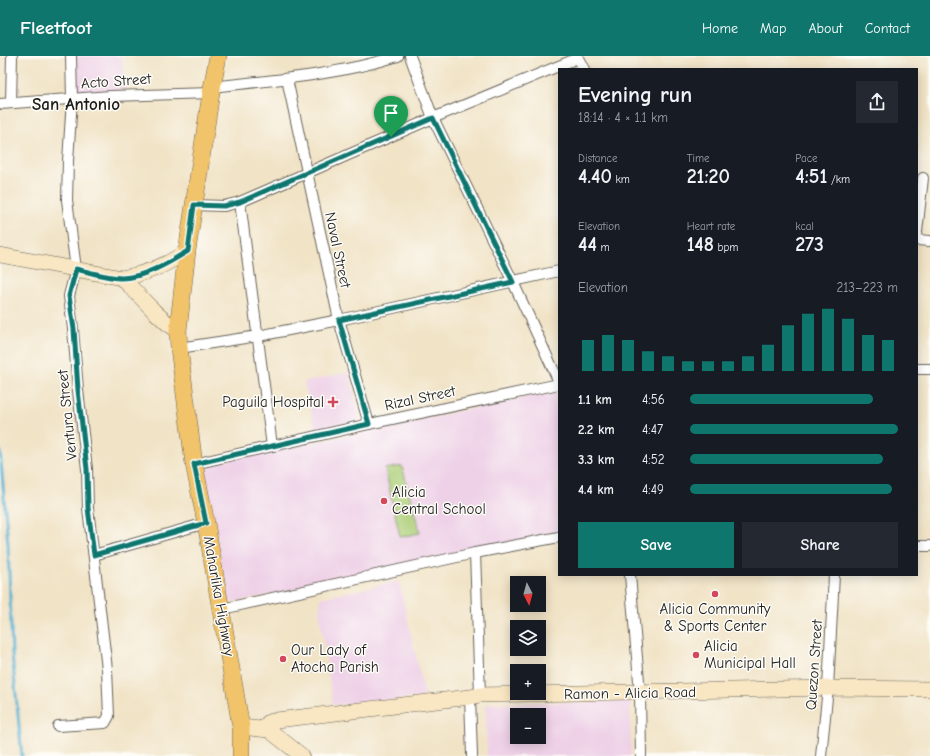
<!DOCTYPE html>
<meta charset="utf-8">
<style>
:root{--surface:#171b24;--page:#242831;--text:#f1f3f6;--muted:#9ea1a6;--accent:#0f766e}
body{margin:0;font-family:"Comic Neue",sans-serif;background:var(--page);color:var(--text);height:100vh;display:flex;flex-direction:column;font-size:15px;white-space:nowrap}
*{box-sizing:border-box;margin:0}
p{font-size:13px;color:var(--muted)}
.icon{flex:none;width:22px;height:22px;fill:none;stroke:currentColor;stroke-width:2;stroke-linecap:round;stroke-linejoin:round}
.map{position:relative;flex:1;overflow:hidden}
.drawer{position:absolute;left:558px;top:12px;width:360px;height:508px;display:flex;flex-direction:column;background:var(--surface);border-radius:0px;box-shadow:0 2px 10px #0003}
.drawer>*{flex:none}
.needle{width:26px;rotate:174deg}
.fabs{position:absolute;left:510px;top:520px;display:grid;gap:8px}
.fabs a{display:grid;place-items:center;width:36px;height:36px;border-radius:0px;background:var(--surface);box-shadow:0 2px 10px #0003;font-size:20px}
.pin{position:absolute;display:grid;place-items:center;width:34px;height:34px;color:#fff;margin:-41px -17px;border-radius:50% 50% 50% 0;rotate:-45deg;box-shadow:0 0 4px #0007}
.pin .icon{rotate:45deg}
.round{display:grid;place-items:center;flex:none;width:42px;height:42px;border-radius:0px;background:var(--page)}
.summary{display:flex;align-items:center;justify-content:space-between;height:68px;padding:0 20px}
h1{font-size:22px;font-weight:800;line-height:30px}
.metrics{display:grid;grid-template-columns:repeat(3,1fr);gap:6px;height:68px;padding:4px 20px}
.metrics div{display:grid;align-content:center}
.metrics b{font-size:20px;font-weight:800}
.metrics small{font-size:11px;font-weight:400}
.metrics p{font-size:11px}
.chart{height:112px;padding:8px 20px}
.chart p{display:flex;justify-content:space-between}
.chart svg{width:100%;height:72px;margin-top:4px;stroke:var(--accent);stroke-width:6}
.cta{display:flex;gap:8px;margin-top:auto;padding:8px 20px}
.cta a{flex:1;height:46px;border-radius:0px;background:var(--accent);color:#fff;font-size:16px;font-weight:800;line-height:46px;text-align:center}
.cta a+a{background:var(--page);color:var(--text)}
ul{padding:0 20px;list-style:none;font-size:13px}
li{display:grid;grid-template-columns:64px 48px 1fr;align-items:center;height:30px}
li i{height:10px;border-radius:5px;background:var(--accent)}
header{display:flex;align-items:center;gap:24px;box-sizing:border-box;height:56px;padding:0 20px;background:var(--accent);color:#fff}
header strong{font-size:19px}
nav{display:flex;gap:22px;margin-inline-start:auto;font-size:14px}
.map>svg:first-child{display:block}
</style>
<header>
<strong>Fleetfoot</strong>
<nav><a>Home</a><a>Map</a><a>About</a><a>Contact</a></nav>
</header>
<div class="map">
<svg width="930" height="700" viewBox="0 0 930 700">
<rect width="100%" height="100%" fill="#fdfcf7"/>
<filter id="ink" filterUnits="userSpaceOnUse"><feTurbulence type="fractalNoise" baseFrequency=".025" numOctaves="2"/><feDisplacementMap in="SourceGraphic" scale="8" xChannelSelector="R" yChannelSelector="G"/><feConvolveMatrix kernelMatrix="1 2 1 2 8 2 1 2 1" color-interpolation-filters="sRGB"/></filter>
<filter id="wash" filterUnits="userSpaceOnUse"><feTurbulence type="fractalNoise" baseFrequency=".012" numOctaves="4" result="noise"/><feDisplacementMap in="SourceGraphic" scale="16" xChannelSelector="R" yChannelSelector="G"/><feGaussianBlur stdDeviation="0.9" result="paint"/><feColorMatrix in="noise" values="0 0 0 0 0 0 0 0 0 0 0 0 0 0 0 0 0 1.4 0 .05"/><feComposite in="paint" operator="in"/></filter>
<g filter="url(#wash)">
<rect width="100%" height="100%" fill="#f1e3c6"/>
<g fill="#eed0e7" fill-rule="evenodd">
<polygon points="76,0 121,0 127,33 77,38"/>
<polygon points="349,316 361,366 317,379 304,326"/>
<polygon points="559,334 559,480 225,548 203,410"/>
<polygon points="399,525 425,641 333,649 319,555 321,542"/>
<path d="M 630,645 L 631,700 L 487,700 L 486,648 ZM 517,659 L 539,659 L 539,681 L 517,681 Z"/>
</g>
<polygon fill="#adcf78" stroke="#64764a" points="402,410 420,477 400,481 385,413"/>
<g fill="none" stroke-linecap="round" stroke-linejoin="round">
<polyline stroke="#53afd1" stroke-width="3" points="0,394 8,488 12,598 22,700"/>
</g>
</g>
<g filter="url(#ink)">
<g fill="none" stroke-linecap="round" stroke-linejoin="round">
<g stroke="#676258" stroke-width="12">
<g id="minor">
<polyline points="410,0 433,62 513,226 559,326"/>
<polyline points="577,0 584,13"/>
<polyline points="287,23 339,264 369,368"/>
<path d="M 212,31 C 274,24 338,19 398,0"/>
<polyline points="11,47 12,0"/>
<polyline points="0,48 111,40 211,37"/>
<polyline points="240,146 272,390"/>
<polyline points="194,149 224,150 240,146 433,62 578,2"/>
<polyline points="917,176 923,122"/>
<polyline points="917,184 930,185"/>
<polyline points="179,292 258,280 339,264 559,215"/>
<polyline points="917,313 930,313"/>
<polyline points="194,408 369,368 559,328"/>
<polyline points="917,490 930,490"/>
<polyline points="475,497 480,639"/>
<polyline points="94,499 206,467"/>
<polyline points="630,519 640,637 641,700"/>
<polyline points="222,553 475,497 559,481"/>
<polyline points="470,641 472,700"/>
<polyline points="58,670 105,667 109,660 107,613 88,452 87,413 78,334 73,273 69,240 76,213 67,144 68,105 72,43 71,0"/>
<polyline points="821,700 828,632 834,519"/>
</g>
</g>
<g stroke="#676258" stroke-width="16">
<g id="secondary">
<polyline points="0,199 122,222 154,255 167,267 178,275"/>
<path d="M 122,222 C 146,218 167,209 187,195"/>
<polyline points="241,671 269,674 302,700"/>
<polyline points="262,673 269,666 277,664 470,641 480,639 828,632 930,633"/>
</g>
</g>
<g stroke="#676258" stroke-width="18">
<polyline id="primary" points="218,0 211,37 187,195 178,275 179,292 194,408 206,467 241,671 241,700"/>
</g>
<use href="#minor" stroke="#fff" stroke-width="10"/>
<use href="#secondary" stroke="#f9e7c3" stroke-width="15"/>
<use href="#primary" stroke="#f1c36a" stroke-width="17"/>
</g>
</g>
<g fill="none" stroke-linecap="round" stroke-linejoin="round" filter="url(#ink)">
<g stroke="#fff" stroke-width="8">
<path id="route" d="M 433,62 L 513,226 L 339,264 L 369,368 L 194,408 L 206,467 L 94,499 L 88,452 L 87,413 L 78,334 L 74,273 L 69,240 L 76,213 C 89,216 108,222 122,222 C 143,222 170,206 188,195 L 194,149 L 224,150 L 240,146 Z"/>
</g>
<use href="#route" stroke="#0f766e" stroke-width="5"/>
</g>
<g fill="#d1495b" stroke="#fdfcf7" stroke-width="1.5">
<path d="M331 340h4v4h4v4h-4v4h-4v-4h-4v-4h4z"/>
<circle cx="384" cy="445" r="4"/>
<circle cx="715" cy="538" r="4"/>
<circle cx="696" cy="599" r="4"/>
<circle cx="283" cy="603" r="4"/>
</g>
<g text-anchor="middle" stroke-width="3" stroke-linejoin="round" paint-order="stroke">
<g font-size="15" fill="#1c1c1c" stroke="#fdfcf7">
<text transform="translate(116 25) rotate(-4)" y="5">Acto Street</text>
<text transform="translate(338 194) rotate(78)" y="5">Naval Street</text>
<text transform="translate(420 342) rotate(-12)" y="5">Rizal Street</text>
<text transform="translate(67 359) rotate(-96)" y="5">Ventura Street</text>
<text transform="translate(219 540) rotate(80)" y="5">Maharlika Highway</text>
<text transform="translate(814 609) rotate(-86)" y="5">Quezon Street</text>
<text transform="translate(630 637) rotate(-1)" y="5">Ramon - Alicia Road</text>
</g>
<g font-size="15" fill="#1c1c1c" stroke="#fdfcf7" text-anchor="start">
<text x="324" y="351" text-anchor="end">Paguila Hospital</text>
<text x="392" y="441">Alicia<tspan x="392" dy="17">Central School</tspan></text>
<text x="715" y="558" text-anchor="middle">Alicia Community<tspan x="715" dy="17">&amp; Sports Center</tspan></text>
<text x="704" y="595">Alicia<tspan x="704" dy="17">Municipal Hall</tspan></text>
<text x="291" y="599">Our Lady of<tspan x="291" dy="17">Atocha Parish</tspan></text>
</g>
<g font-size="17" font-weight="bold" fill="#1c1c1c" stroke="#fdfcf7">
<text x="76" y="54">San Antonio</text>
</g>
</g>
</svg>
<div class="fabs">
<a><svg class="needle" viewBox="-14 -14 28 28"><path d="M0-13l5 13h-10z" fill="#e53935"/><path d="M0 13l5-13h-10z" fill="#9ea1a6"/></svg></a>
<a><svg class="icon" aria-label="layers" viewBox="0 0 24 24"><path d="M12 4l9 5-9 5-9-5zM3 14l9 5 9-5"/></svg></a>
<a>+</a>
<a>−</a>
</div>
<div class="pin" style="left:391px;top:81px;background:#1e9e55"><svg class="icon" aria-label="arrive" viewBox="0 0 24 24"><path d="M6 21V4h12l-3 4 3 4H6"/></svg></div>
<section class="drawer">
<div class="summary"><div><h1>Evening run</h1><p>18:14 · 4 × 1.1 km</p></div><a class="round"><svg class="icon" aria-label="share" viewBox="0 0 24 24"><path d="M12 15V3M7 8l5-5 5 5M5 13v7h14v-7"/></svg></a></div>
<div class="metrics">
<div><p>Distance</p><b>4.40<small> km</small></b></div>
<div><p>Time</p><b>21:20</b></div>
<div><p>Pace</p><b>4:51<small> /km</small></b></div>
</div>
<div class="metrics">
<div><p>Elevation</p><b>44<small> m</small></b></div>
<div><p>Heart rate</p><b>148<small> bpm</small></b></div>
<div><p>kcal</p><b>273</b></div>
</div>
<div class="chart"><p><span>Elevation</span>213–223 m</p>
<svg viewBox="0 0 160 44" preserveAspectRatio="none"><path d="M5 44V25M15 44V22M25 44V25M35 44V32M45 44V35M55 44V38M65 44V38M75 44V38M85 44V35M95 44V28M105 44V16M115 44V9M125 44V6M135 44V12M145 44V22M155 44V25"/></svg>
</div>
<ul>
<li><b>1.1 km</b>4:56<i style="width:88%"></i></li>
<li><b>2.2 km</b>4:47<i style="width:100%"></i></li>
<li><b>3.3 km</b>4:52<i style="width:93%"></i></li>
<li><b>4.4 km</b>4:49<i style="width:97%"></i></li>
</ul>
<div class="cta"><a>Save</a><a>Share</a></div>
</section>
</div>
